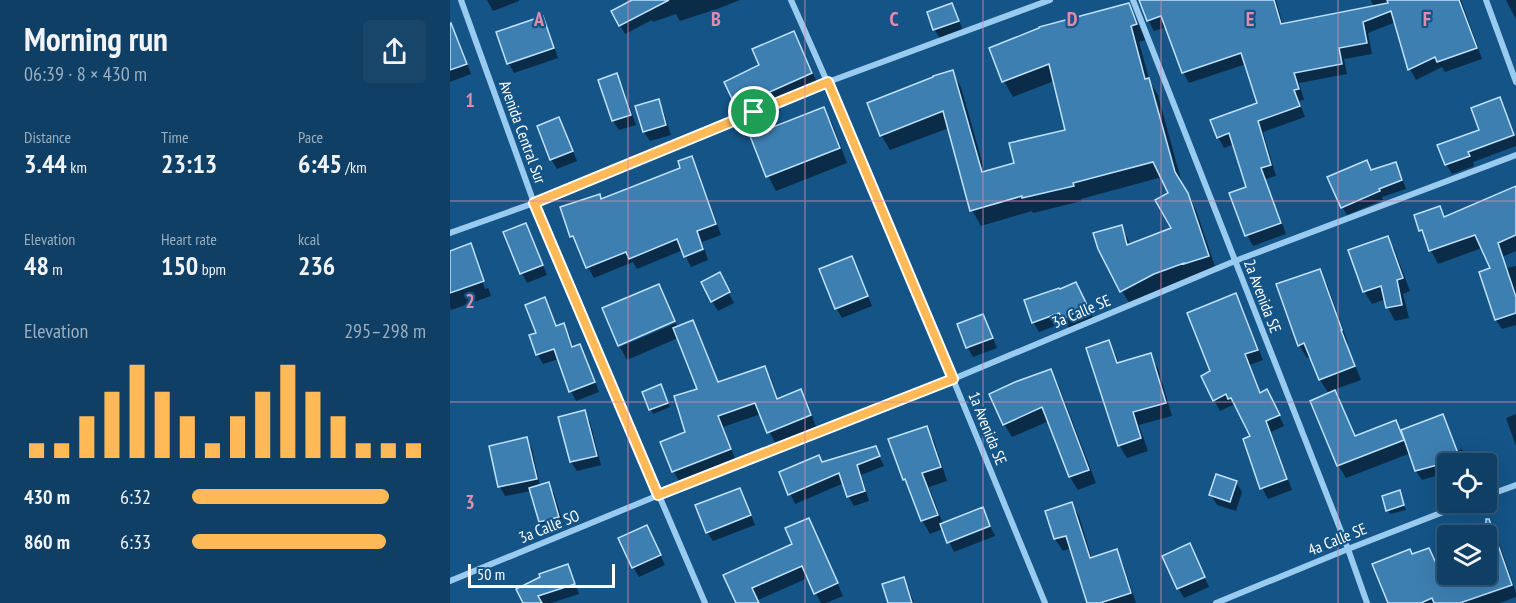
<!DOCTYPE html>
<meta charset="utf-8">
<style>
:root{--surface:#0f3f65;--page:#18466b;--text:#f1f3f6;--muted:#9bafbf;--line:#2f5879;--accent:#ffba57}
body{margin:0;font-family:"PT Sans Narrow",sans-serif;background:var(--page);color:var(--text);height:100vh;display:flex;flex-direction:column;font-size:22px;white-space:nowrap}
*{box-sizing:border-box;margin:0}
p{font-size:20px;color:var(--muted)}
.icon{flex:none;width:33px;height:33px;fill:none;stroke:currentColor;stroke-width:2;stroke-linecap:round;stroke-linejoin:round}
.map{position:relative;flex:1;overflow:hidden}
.drawer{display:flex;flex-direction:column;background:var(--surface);width:450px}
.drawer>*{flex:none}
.tools{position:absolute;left:987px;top:453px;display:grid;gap:12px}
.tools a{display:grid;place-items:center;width:60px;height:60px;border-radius:6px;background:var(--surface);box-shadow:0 6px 24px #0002,0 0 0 2px var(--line);font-size:30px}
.scale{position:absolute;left:18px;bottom:15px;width:147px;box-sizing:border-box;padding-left:6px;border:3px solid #fff;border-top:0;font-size:16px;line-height:21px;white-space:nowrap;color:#fff;-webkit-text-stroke:4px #145487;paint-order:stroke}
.pin{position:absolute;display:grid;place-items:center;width:51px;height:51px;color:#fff;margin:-26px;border:3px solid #fff;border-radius:50%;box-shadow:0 2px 6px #0007}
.round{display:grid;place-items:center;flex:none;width:63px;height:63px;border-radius:6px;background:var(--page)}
.summary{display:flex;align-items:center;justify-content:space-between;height:102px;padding:0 24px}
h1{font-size:33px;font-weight:700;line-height:45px}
.stats{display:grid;grid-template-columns:repeat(3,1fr);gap:9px;height:102px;padding:6px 24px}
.stats div{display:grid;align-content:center}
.stats b{font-size:26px;font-weight:700}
.stats small{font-size:16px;font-weight:400}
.stats p{font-size:16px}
.chart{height:168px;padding:12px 24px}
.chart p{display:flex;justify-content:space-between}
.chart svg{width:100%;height:108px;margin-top:6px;stroke:var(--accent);stroke-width:6}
ul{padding:0 24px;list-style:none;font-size:20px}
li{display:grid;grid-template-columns:96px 72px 1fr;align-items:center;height:45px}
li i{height:15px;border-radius:8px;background:var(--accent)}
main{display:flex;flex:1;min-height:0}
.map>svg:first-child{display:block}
</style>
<main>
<section class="drawer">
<div class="summary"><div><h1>Morning run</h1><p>06:39 · 8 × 430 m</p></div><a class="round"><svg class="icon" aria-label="share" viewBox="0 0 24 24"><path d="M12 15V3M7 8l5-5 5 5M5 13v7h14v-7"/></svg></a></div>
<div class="stats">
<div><p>Distance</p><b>3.44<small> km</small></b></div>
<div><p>Time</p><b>23:13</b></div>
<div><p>Pace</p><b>6:45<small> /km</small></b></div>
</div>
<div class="stats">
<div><p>Elevation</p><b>48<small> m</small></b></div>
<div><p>Heart rate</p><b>150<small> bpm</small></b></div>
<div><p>kcal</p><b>236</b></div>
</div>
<div class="chart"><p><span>Elevation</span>295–298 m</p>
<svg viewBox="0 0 160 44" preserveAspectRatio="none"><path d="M5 44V38M15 44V38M25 44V27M35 44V17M45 44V6M55 44V17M65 44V27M75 44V38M85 44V27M95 44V17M105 44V6M115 44V17M125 44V27M135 44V38M145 44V38M155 44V38"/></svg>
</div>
<ul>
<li><b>430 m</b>6:32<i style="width:84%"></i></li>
<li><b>860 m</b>6:33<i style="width:83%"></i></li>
</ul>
</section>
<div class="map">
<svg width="1066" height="603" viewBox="0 0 1066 603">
<rect width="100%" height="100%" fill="#145487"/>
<g fill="#0007" fill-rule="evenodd">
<polygon points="37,0 69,0 69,1 43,11"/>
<polygon points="186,0 290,0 267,9 230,21 226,14 203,22 202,20 175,34 163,12"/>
<polygon points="696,0 826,0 833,25 924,8 921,0 1011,0 1032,59 995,72 992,67 966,80 960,69 946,22 918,33 922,54 894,59 897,74 849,83 854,100 849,101 855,117 813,132 826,176 816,179 836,234 803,246 797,235 798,188 784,144 774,148 768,137 809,104 796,64 739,83 733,72 717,27 704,31 698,20"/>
<polygon points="1056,0 1066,0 1066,19 1060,8"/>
<polygon points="501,5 507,14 513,31 490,39 485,30 478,13"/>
<polygon points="678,5 687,20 695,40 689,42 700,82 708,95 733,187 746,210 767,272 681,306 672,291 671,226 681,245 723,229 720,194 712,177 631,199 632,201 583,213 582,211 531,226 522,210 499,128 440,150 431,135 502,72 511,87 535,172 566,164 617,131 604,81 563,97 554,81 541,48"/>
<polygon points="92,18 97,27 108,58 64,73 59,64 48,33"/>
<polygon points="3,32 9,41 21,74 0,82 0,33"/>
<polygon points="344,33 351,46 369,87 295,119 287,106 311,66"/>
<polygon points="166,75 172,85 186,125 169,130 163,121 149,81"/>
<polygon points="1049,99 1054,109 1066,138 1066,146 1023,162 1024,166 1002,174 996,164 1031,131"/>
<polygon points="208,101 213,110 221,135 200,141 194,132 187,107"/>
<polygon points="373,109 382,123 397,163 326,191 318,176 302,137"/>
<polygon points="109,119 114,129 127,161 107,169 101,159"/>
<polygon points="241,158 247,168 271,235 252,242 254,248 234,255 233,250 187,269 183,262 144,278 138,267 129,246 128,247 122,236 152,200 232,168"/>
<polygon points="945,164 950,172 956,189 932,197 933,200 897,215 892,207 921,172"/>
<polygon points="1066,187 1066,251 1040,262 1032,248 988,264 971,231 966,215 989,208 995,218"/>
<polygon points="75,225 81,234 97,275 77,283 72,273"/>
<polygon points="938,238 945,251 960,291 953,294 959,318 945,321 938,308 936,299 922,304 914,291"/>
<path d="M 20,245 L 28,259 L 41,296 L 1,310 L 0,307 L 0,252 ZM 25,258 L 28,258 L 38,288 L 35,289 Z"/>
<polygon points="255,250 258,260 241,267 236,257"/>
<polygon points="1066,266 1066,325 1052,329 1046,320 1031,273"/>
<polygon points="407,267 422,306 392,318 386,308"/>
<polygon points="869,271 877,284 898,343 897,344 911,380 883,390 892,405 906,438 946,422 951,431 992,416 997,425 1007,451 1012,449 1020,464 998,464 998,478 995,473 972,480 966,471 961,453 896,478 888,465 879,394 870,380 861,357 857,358 849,345"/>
<polygon points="274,284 284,303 268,311 262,301"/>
<polygon points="631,293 643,318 619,328 616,322 589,332 583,322"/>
<polygon points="786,295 792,306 813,360 800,365 811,394 823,402 834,426 821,432 842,490 818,499 812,488 802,437 788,408 786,409 783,405 770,411 764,400 762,372"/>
<polygon points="94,299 100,309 107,327 113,325 119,334 124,348 130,346 135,355 149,392 126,401 121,391 109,359 93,364 88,355 81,336 88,333"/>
<polygon points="533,316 538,326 547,348 523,357 518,348 509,325"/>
<polygon points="243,322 249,333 269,383 314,367 321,378 328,400 350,391 357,402 366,427 325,443 311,414 273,427 286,461 230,483 224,472 212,442 237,433 249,390 228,338 177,360 170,347 226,323 228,328"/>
<polygon points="658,342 666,355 669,364 700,355 708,368 722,416 689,425 698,451 677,458 669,445"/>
<polygon points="600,371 608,384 646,483 628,490 620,477 599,421 562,437 554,424"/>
<polygon points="213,390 220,407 203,414 194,392"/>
<polygon points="134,412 140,422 151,465 127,471 121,462 110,418"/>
<polygon points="1066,414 1066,446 1056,418"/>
<polygon points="476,428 484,441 497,481 479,487 493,524 532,509 545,536 504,552 493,529 480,534 472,520 462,493 454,479"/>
<polygon points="76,439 82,449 90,486 98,484 104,493 114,526 96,531 90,522 81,491 55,496 50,487"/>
<polygon points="425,448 434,466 411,475 419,501 404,506 398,496 394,483 345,504 331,473 372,464"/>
<polygon points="786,482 792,492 786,511 767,505 761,495"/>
<polygon points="290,490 295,499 305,525 263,541 257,532"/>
<polygon points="949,492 956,510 940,514 938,510"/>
<polygon points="622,504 629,516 642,559 666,551 673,564 686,603 639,603 621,548 613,551 605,539 597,512"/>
<polygon points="358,520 365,532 393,596 376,603 371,603 358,578 308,600 309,603 287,603 344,545"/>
<polygon points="197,527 215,565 189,577 183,567"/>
<polygon points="1041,528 1048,540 1066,593 1066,597 1050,603 939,603 967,565 998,552 998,574 1036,574 1036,536 1021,536"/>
<polygon points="744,555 759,587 734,598 728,588"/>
<polygon points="117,566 123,576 129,594 101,603 75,603"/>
<polygon points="454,579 459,589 464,603 439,603"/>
</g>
<g fill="#3d7fb1" stroke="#bfe1fb" stroke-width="1.5">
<polygon points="182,0 219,0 169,26 161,11"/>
<polygon points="689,0 824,0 831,24 938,3 937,0 1009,0 1027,48 987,62 985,57 958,70 941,11 913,22 917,43 889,48 892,64 844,73 849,89 844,90 850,106 808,121 821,165 811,168 831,223 795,236 779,193 796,187 779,133 767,138 760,120 807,103 791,53 732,73 711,16 697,21"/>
<polygon points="502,3 509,21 483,30 477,12"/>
<polygon points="679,3 687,24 681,26 695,79 699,78 725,172 738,193 759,256 734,264 734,263 704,274 670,292 648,249 643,233 672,225 677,245 721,228 705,200 718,193 703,162 623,183 624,186 572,198 572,196 520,211 493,111 430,136 417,103 483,77 483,76 503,70 532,172 564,163 559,143 615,130 599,64 552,82 539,48 589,28 589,27"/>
<polygon points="93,16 104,48 57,64 46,32"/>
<polygon points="0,23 1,23 17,64 0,70"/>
<polygon points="344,31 362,73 286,107 274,82 309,65 302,49"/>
<polygon points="167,73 181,115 162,121 148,80"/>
<polygon points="1050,97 1064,135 1018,152 1020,156 995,165 987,145 1029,130 1021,108"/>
<polygon points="209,99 216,125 193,132 185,106"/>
<polygon points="374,107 390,148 316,177 300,136"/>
<polygon points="109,117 123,151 100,160 87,126"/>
<polygon points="242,156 266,224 247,231 253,249 234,257 227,239 179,259 176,252 136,268 123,236 120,237 110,207 150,194 151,199 230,168 228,161"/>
<polygon points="917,160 921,170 946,162 952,180 929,189 930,191 891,208 877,177"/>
<polygon points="1066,186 1066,235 1048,243 1066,297 1066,313 1045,320 1029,272 1040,268 1025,235 979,251 972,230 969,231 964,215 990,206 994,217"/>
<polygon points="76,223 93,265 70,274 53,232"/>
<polygon points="938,236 953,278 947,280 952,305 936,308 931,286 913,292 898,250"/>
<polygon points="21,243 34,281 0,293 0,251"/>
<polygon points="402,256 418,296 385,309 369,269"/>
<polygon points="870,269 892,330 891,330 905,366 869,380 854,343 848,346 826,284"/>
<polygon points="270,272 280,292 261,302 251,282"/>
<polygon points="626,282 638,307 612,319 609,313 582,323 574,300 609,288 610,289"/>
<polygon points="209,284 225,321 168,346 152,308"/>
<polygon points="786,293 808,350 795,354 810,393 817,389 830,415 816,421 837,479 810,489 793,439 800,436 781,398 778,399 776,394 763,401 751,376 760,371 737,313"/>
<polygon points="95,297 106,326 114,323 122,347 130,344 145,382 119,392 104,349 86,355 79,335 86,333 75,305"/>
<polygon points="533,314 543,338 516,348 507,324"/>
<polygon points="243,320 268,382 315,366 327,399 351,389 361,415 317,433 305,403 268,416 281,449 222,472 210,442 235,432 224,396 247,389 223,328"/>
<polygon points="659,340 667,363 701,353 716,403 683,412 691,438 668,446 636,348"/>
<polygon points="601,369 639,470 619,477 592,407 553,425 539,394 565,382"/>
<polygon points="211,384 218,403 199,410 192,392"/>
<polygon points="885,390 905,436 946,420 954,440 887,466 860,401"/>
<polygon points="135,410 147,456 120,462 108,417"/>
<polygon points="993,414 1012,464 991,464 965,471 951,430"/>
<polygon points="477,426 491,467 472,473 488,515 471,521 455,479 453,480 438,439"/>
<polygon points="77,437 87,479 48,487 39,446"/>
<polygon points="426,446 430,456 407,465 415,491 397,497 389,473 338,495 329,472 369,455 372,462"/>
<polygon points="766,474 787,481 780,502 759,495"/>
<polygon points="99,482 109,517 89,522 79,488"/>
<polygon points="290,488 301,515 256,533 245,505"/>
<polygon points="950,490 954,505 936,511 932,496"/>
<polygon points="622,502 640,558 667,549 681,593 650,603 637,603 616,536 604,539 595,511"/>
<polygon points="533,507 540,526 497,543 490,524"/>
<polygon points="359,518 388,583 364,594 352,566 302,588 309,603 286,603 273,575 342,544 335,528"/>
<polygon points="1036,519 1039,519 1062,585 1010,603 984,603 982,598 971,603 938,603 922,564 960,549 962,554 979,548 991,574 1036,574"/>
<polygon points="197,525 211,555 182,568 168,538"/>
<polygon points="740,543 755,577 727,589 712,556"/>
<polygon points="118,564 125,584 88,596 92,603 73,603 66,589 90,577 89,574"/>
<polygon points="454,577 462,603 438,603 432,584"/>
</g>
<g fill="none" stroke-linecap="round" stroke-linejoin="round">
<g stroke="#99caef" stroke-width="6">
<polyline points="11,0 84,203 255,603"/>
<path d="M 341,0 C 430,199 512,401 595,603"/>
<polyline points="683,0 898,549 917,603"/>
<polyline points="1036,0 1066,82"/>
<polyline points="0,233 84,203 378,82 600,0"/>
<polyline points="1036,496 1066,485"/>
<polyline points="0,581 209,495 503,379 785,261 1066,155"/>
<polyline points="766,603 898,549 1019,502"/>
</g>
</g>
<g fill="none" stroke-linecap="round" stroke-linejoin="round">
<g stroke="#fff" stroke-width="12">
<polygon id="route" points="378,82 503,379 208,495 84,203"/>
</g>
<use href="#route" stroke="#ffba57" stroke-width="8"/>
</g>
<path fill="none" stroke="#e08cad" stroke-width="1.5" stroke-opacity="0.55" d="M 178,0 L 178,603M 355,0 L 355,603M 533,0 L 533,603M 711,0 L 711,603M 888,0 L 888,603M 0,201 L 1066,201M 0,402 L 1066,402"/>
<g text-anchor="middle" stroke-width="4.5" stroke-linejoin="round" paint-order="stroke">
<g font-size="16" fill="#fff" stroke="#145487">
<text transform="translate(73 132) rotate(70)" y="6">Avenida Central Sur</text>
<text transform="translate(813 296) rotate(69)" y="6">2a Avenida SE</text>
<text transform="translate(631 311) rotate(-23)" y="6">3a Calle SE</text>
<text transform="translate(538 428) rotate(68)" y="6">1a Avenida SE</text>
<text transform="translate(99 526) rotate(-22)" y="6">3a Calle SO</text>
<text transform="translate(887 539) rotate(-22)" y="6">4a Calle SE</text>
</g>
</g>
<g font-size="20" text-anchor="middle" font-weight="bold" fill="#e08cad" stroke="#145487" stroke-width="4.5" stroke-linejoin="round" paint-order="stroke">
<text x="89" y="26">A</text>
<text x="266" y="26">B</text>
<text x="444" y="26">C</text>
<text x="622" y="26">D</text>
<text x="800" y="26">E</text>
<text x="977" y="26">F</text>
<text x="20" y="107">1</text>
<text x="20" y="308">2</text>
<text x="20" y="509">3</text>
</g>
</svg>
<div class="tools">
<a><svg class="icon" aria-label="locate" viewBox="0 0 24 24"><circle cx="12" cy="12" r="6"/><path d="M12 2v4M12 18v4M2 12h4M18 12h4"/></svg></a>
<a><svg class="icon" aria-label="layers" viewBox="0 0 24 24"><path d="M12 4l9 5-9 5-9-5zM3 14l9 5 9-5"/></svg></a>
</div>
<div class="scale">50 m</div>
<div class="pin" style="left:304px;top:112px;background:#1e9e55"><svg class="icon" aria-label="arrive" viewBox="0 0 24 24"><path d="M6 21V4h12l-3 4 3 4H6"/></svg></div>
</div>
</main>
